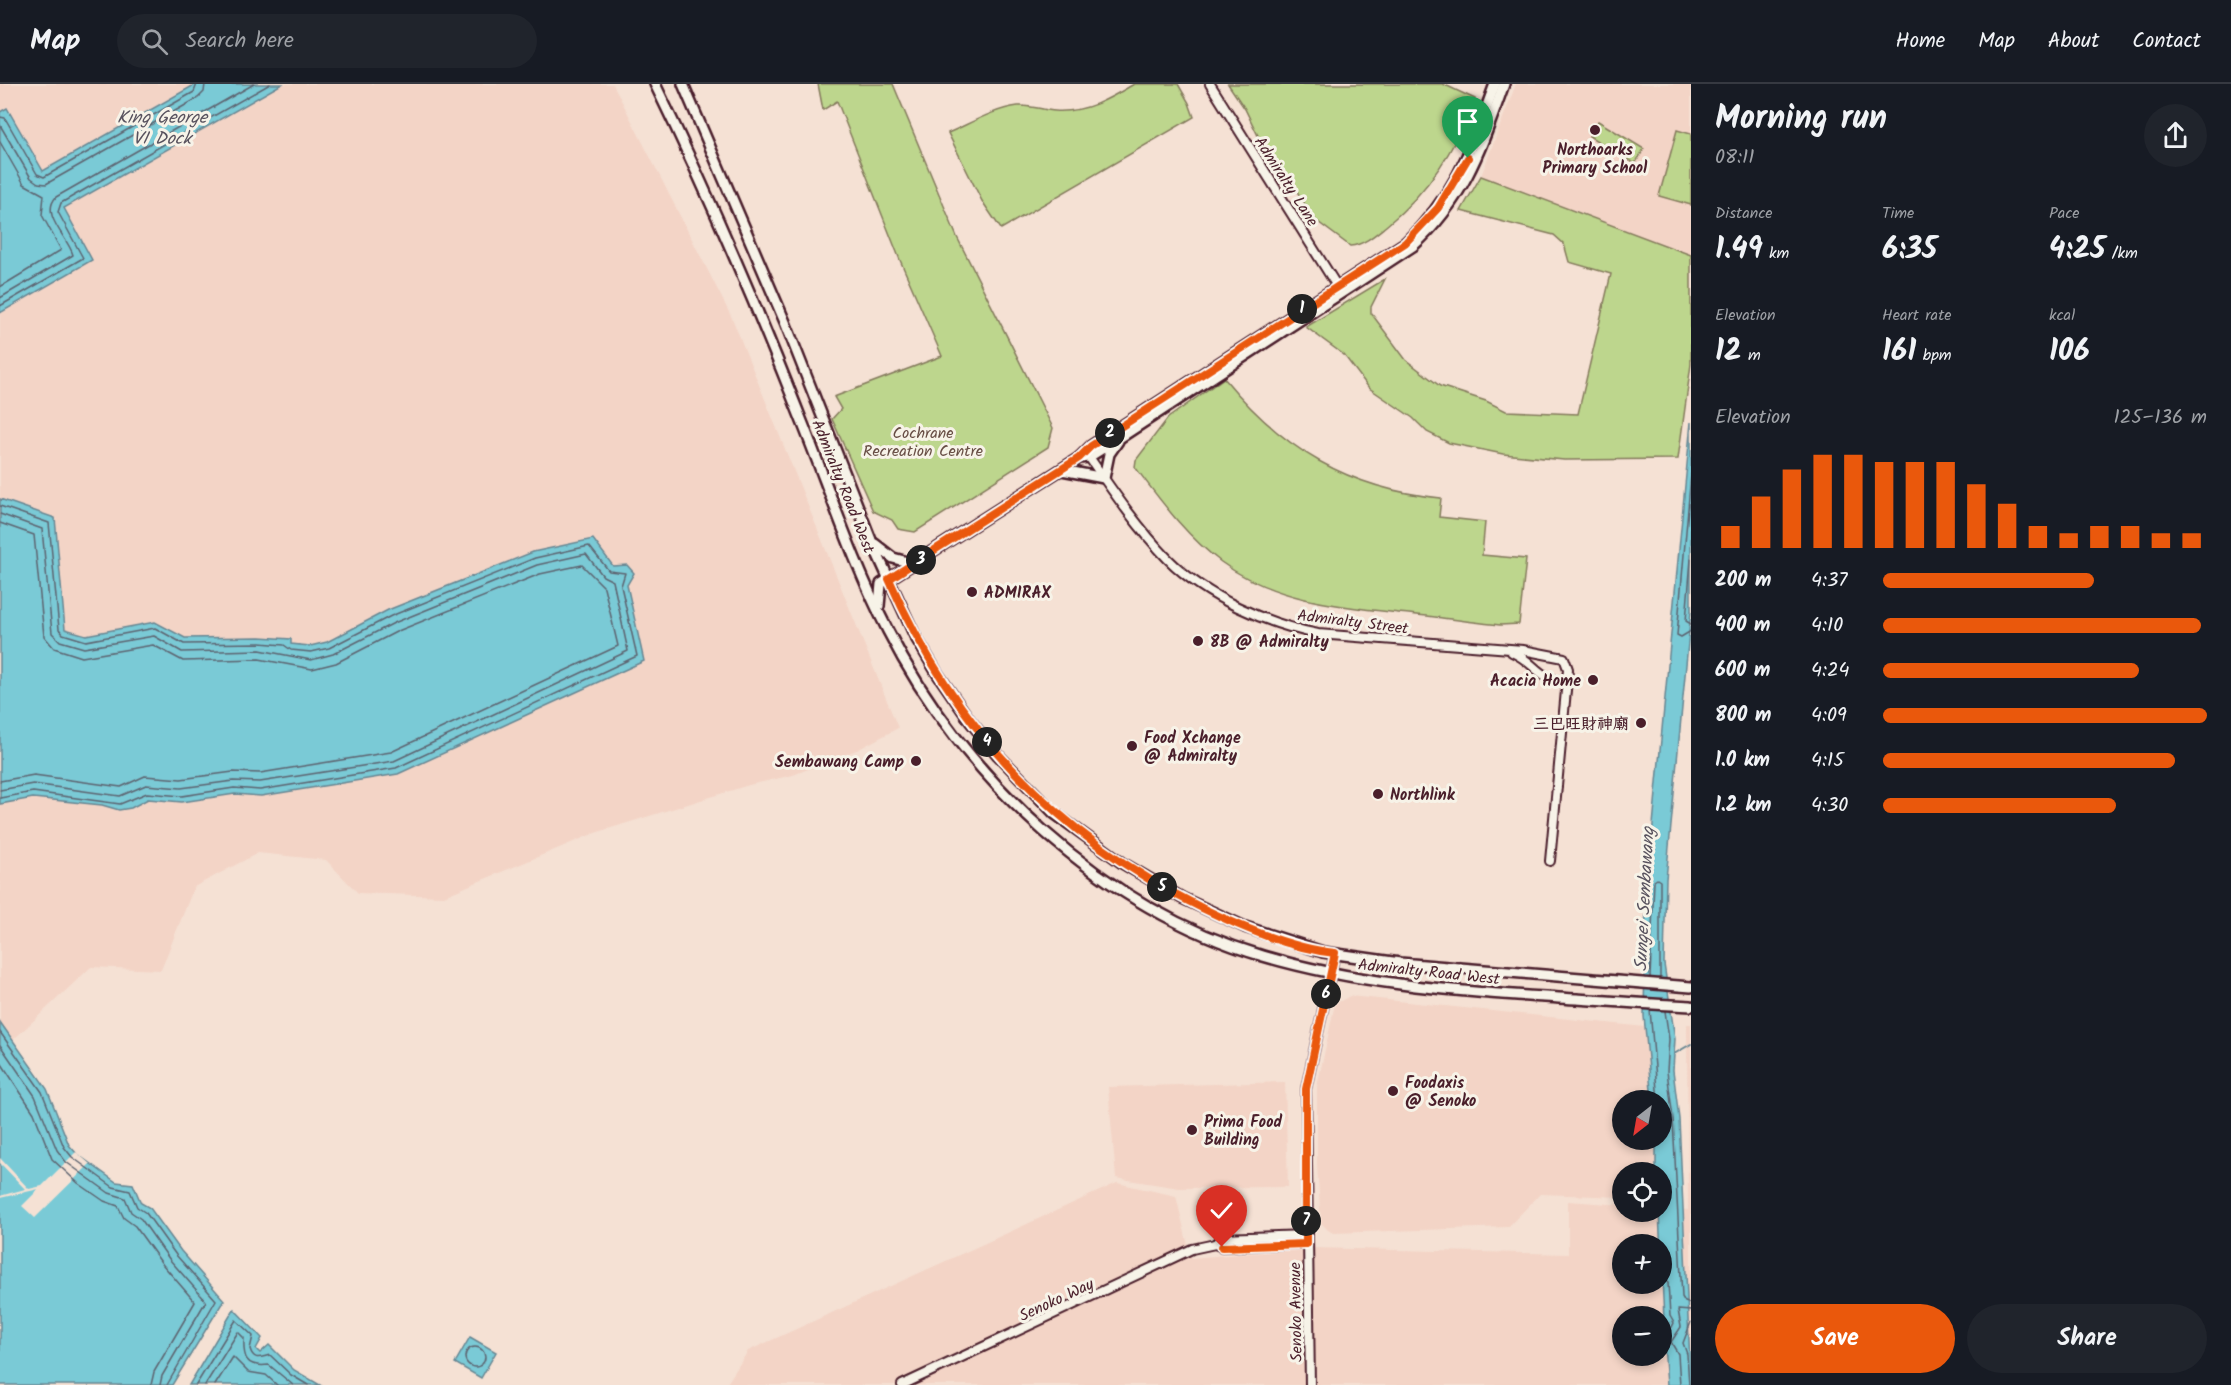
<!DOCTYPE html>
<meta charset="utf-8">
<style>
:root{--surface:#171b24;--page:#20242c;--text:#f1f3f6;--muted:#9ea1a6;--line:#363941;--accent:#ea580c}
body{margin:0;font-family:Kalam,"LXGW WenKai TC",sans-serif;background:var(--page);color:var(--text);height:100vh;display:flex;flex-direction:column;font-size:22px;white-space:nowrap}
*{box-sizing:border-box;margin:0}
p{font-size:20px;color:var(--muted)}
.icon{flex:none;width:33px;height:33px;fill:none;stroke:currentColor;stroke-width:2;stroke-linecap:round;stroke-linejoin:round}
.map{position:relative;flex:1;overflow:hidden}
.side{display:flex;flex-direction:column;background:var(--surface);width:540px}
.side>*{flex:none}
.needle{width:39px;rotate:211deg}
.fabs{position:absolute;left:1612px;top:1006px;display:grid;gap:12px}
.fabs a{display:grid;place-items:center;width:60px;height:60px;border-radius:50%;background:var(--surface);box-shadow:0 3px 9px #0003;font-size:30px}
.pin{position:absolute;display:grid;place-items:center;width:51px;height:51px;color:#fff;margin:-62px -26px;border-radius:50% 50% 50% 0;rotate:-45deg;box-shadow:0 0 6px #0007}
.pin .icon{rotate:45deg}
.km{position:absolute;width:30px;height:30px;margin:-15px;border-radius:50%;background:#222;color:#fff;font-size:16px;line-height:30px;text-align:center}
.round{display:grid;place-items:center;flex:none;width:63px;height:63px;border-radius:32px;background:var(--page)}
.head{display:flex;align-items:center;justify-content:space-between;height:102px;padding:0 24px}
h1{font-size:33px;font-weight:700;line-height:45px}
.figures{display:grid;grid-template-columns:repeat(3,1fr);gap:9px;height:102px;padding:6px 24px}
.figures div{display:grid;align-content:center}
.figures b{font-size:30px;font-weight:700}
.figures small{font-size:16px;font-weight:400}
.figures p{font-size:16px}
.chart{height:168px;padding:12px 24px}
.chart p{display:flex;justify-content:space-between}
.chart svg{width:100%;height:108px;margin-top:6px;stroke:var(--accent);stroke-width:6}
.cta{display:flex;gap:12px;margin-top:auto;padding:12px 24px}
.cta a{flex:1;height:69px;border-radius:36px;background:var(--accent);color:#fff;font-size:24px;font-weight:700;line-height:69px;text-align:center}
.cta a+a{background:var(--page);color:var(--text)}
ul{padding:0 24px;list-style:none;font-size:20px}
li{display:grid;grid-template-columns:96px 72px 1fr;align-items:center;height:45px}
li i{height:15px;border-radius:8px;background:var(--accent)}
header{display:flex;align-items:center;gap:36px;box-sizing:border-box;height:84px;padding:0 30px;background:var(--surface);border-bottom:2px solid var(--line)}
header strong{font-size:28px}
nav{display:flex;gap:33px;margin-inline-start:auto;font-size:21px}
.search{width:420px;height:54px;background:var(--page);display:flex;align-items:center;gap:15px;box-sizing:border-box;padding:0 21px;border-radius:33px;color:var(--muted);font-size:22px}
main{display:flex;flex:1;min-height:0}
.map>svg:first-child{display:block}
</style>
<header>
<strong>Map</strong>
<div class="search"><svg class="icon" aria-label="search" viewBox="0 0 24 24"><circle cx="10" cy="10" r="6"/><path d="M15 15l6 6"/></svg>Search here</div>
<nav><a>Home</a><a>Map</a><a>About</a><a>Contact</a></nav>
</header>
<main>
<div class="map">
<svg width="1691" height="1301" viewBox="0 0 1691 1301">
<rect width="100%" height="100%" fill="#f5e1d4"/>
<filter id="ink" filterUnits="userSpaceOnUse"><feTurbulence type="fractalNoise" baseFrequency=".0167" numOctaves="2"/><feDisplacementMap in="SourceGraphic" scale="12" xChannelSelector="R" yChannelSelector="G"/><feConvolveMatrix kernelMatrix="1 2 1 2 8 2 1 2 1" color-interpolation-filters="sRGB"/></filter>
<g filter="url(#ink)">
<g fill="#f3d4c6" fill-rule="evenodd">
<polygon points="0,0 613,0 732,234 898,644 859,665 793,691 749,701 595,749 444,812 358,809 326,776 258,769 194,803 161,886 91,883 13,956 0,938 0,720 33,714 102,721 119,726 131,724 148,715 182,718 235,710 261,712 644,577 627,500 592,455 533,468 388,526 327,558 310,562 291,560 291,555 260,553 184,554 155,538 86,551 65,545 55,434 0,415 0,229 92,176 7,25 0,28"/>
<polygon points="1516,0 1691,0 1691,171 1481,92"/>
<polygon points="1350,912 1645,943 1652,1017 1623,1017 1623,1056 1656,1056 1656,1089 1623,1089 1623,1113 1540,1110 1508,1143 1333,1149 1328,1146 1321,1139 1317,1081 1317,1003 1335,920"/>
<path d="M 1687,940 L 1691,940 L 1691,1301 L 726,1301 L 748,1267 L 1117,1099 L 1176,1112 L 1191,1174 L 1313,1164 L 1568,1170 L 1568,1117 L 1623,1121 L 1623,1128 L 1662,1128 L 1662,1124 L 1688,1126 ZM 1623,1161 L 1662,1161 L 1662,1200 L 1623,1200 ZM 1623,1233 L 1662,1233 L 1662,1272 L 1623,1272 Z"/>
<polygon points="1285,998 1288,1103 1179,1104 1116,1094 1108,1003"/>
</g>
<g fill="#bdd68d" stroke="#847a5c" stroke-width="1.5">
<polygon points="818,0 893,0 957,153 1053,344 1048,363 915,448 898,445 892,436 873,427 832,335 841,325 834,313 942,272 900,176 837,17 823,26"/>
<path d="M 1134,0 L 1178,0 L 1189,19 L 1194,33 L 1001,145 L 982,117 L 948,49 C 971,39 994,25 1018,22 C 1030,21 1043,26 1055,27 C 1085,29 1109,15 1134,0 Z"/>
<path d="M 1228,0 L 1443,0 L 1475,15 C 1454,66 1430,106 1386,142 C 1376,150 1364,161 1350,162 L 1314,135 L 1290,96 L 1268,72 L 1245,25 Z"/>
<polygon points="1598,37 1644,65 1635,80 1589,52"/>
<polygon points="1677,46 1691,50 1691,121 1659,112"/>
<polygon points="1481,92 1691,171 1691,280 1678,375 1564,376 1503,370 1449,359 1427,348 1413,334 1369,304 1344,271 1306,243 1385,195 1371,223 1371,229 1406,276 1440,302 1486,317 1506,327 1578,330 1611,190 1569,178 1564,160 1554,151 1461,127"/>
<path d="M 1224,294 C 1282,365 1348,405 1441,414 L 1439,433 L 1485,438 L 1482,471 L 1526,475 L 1519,540 L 1500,541 C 1469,538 1439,533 1409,530 C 1344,523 1275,518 1221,478 C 1186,452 1161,417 1135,383 L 1136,376 L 1168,334 Z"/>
</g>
<g fill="#7acad6" stroke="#678692" stroke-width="1.5">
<polygon points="196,0 282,0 64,124 92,176 0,229 0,28 7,24 43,87"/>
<polygon points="1691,338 1691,527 1666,795 1664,880 1675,955 1673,986 1679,1035 1691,1301 1667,1301 1663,1248 1669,1239 1664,1236 1659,1128 1662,1128 1662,1089 1656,1089 1656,1056 1662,1056 1662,1017 1652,1017 1644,932 1646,815"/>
<polygon points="0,415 55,434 65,545 86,551 155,538 185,554 260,553 291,555 291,560 310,562 327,558 388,526 533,468 593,455 613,482 627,481 634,489 627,501 644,577 398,690 261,712 235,710 182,718 148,715 131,724 119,726 102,721 33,714 0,720"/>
<polygon points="0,938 47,1005 69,1061 77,1070 116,1098 133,1100 141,1119 150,1124 181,1167 224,1216 172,1301 0,1301"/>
<polygon points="234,1225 262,1254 256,1265 260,1269 269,1261 294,1286 320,1301 189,1301"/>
<polygon points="470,1253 496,1268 481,1294 455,1279"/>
</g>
<polygon fill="#f5e1d4" points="76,1068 90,1080 35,1134 22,1122 39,1105 0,1114 0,1112 25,1105 0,1079 0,1074 29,1105 42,1102"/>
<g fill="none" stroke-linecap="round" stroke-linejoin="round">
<g stroke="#5d636f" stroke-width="1.5">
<polyline points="0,33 5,34 37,90 44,93 194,8 197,0"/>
<polyline points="0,41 31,94 38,99 46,100 198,14 204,8 205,0"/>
<polyline points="0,58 24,100 44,111 42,131 61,166 0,203"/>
<path d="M 0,214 L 73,171 C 68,153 40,131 56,113 L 254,0"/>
<polyline points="0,222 83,174 58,128 61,119 270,0"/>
<polyline points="1691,390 1677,551 1681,553 1691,547"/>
<polyline points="0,422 49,439 59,545 63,550 86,557 155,544 184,560 260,559 284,561 291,566 311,568 329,564 391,532 535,474 589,462 609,487 625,489 621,502 637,572 396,684 260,706 234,704 182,712 147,709 120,720 33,708 0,714"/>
<polyline points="0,430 42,445 52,549 60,557 84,564 154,552 182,568 260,566 311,576 333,570 394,539 537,481 586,470 603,492 613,497 628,567 394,677 260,698 233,697 181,704 146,701 120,712 33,700 0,706"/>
<polyline points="0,439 34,451 44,552 54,564 82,573 153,561 183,577 259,575 312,585 336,579 398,547 540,490 582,481 604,503 618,562 391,668 260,689 233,688 181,695 145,692 121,703 34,691 0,697"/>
<polyline points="1691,475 1686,537 1691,540"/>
<polyline points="1650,894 1654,797 1657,795 1660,797 1660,894"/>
<polyline points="1650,926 1658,1017"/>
<polyline points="1665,927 1669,955 1667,987 1673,1035 1682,1213 1685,1218 1691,1220"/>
<polyline points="0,948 42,1008 64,1063 72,1073 113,1103 130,1107 137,1123 146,1129 176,1171 216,1216 167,1301"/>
<polyline points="0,961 35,1012 57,1066 66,1078 109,1109 125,1114 131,1128 141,1135 170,1176 206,1217 162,1292 160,1301"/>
<polyline points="0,977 34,1029 52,1075 78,1099 104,1117 118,1122 124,1134 135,1142 163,1181 195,1218 154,1288 151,1301"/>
<polyline points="1662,1194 1668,1199 1670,1232 1674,1239 1669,1249 1662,1252"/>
<circle cx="475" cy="1273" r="10"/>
<path d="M 196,1301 L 236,1236 L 253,1252 L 250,1265 C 254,1278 261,1273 270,1271 L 291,1291 L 308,1301"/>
<path d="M 205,1301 L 238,1248 L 244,1254 C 243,1273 245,1284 269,1281 L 293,1301"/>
<polyline points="215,1301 233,1273 248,1288 266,1291 277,1301"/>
<polyline points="1680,1301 1678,1270 1671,1258 1681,1243 1678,1226 1691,1227"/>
<polyline points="1689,1301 1687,1270 1683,1259 1691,1238"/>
</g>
<polyline stroke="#678692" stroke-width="2" points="1674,970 1691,960"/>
<g stroke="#4a1f2b" stroke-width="12">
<g id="minor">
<polyline points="1210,0 1340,207"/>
<path d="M 1087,370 C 1112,406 1137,443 1168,475 C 1206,513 1266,540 1318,550 L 1523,566 L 1564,574 L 1568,585 L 1550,777"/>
<path d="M 1512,568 C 1537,579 1536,595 1567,598"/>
<polyline points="1215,1160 1222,1163 1307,1159"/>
<polyline points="902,1301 1192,1165 1215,1160 1221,1154 1306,1151"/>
<polyline points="1310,1301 1306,1005 1335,869"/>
</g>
</g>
<g stroke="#4a1f2b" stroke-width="14">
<g id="major">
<path d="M 655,0 C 709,111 758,225 803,340 C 830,408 854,481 888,547 C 962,693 1103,825 1263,872 C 1355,899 1449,907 1545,913 C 1593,916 1642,920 1691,922"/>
<polyline points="683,0 785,238 871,456 915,552 937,589 970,637 998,671 1054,729 1124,780 1182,814 1245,843 1323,868 1400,879 1691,903"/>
<path d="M 1079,374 L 1091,362 L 1405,159 C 1457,110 1471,65 1495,0"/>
<polyline points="1062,386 1104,394 1109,370 1118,357"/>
<polyline points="875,460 893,474 915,480"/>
<path d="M 879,522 L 881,500 L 1079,374 L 1089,373 L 1121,353 L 1413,162 C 1465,115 1481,64 1504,0"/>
</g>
</g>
<use href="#minor" stroke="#f7f3e8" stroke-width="8"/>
<use href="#major" stroke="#f7f3e8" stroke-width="9"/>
</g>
</g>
<g fill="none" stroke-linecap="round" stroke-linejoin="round" filter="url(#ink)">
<g stroke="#fff" stroke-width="12">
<path id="route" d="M 1222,1163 L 1306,1160 L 1306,1005 L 1335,869 C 1290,864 1243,844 1202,824 C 1056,752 954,644 889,495 L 1079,374 L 1091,362 L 1405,159 L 1438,124 L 1468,74"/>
</g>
<use href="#route" stroke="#ea580c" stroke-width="8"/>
</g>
<g fill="#4a1f2b" stroke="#f7f3e8" stroke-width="2">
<circle cx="1595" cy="46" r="6"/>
<circle cx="972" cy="508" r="6"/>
<circle cx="1198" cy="557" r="6"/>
<circle cx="1593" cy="596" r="6"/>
<circle cx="1641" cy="639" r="6"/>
<circle cx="1132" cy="662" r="6"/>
<circle cx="916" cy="677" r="6"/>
<circle cx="1378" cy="710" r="6"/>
<circle cx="1393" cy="1007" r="6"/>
<circle cx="1192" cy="1046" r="6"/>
</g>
<g text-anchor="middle" stroke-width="6" stroke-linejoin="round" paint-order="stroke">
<g font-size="16" font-weight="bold" fill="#4a1f2b" stroke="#f7f3e8" text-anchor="start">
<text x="1595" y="71" text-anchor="middle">Northoarks<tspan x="1595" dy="18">Primary School</tspan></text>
<text x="984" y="514">ADMIRAX</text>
<text x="1210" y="563">8B @ Admiralty</text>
<text x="1581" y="602" text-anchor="end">Acacia Home</text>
<text x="1629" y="645" text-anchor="end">三巴旺財神廟</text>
<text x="1144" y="659">Food Xchange<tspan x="1144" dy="18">@ Admiralty</tspan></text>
<text x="904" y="683" text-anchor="end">Sembawang Camp</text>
<text x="1390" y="716">Northlink</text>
<text x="1405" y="1004">Foodaxis<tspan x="1405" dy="18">@ Senoko</tspan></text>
<text x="1204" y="1043">Prima Food<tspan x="1204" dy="18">Building</tspan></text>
</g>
<g font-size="16" fill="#4a1f2b" stroke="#f7f3e8">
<text transform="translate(1287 97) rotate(57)" y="6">Admiralty Lane</text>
<text transform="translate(844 402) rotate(68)" y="6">Admiralty Road West</text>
<text transform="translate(1353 537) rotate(7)" y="6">Admiralty Street</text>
<text transform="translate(1429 887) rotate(6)" y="6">Admiralty Road West</text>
<text transform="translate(1056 1215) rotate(-25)" y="6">Senoko Way</text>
<text transform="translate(1295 1228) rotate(-91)" y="6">Senoko Avenue</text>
</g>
<g font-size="16" fill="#674d44" stroke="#f7f3e8">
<text x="923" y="354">Cochrane<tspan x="923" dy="18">Recreation Centre</tspan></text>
</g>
<g font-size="18" font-style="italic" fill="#58525e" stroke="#f7f3e8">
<text x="162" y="39">King George<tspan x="162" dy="21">VI Dock</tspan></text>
<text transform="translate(1644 815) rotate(-87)" y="6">Sungei Sembawang</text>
</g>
</g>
</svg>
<div class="fabs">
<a><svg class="needle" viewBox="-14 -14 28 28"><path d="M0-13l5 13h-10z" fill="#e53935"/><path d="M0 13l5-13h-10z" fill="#9ea1a6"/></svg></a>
<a><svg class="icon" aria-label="locate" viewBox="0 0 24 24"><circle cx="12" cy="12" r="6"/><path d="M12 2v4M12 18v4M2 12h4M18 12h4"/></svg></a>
<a>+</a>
<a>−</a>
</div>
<div class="pin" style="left:1468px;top:74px;background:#1e9e55"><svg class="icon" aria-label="arrive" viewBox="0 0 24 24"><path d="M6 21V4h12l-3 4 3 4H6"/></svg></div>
<div class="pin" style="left:1222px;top:1163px;background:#d93025"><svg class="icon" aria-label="check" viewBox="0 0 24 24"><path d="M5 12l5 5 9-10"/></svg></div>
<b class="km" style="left:1302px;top:225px">1</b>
<b class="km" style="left:1110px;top:349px">2</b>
<b class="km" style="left:921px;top:476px">3</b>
<b class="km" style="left:987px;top:658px">4</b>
<b class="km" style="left:1162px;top:803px">5</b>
<b class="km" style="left:1326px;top:910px">6</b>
<b class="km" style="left:1306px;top:1137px">7</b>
</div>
<section class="side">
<div class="head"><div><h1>Morning run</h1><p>08:11</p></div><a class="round"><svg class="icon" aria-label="share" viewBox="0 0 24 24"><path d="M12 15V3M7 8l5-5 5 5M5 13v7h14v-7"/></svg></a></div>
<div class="figures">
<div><p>Distance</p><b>1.49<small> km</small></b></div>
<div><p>Time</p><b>6:35</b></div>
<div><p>Pace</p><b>4:25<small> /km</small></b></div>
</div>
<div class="figures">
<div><p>Elevation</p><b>12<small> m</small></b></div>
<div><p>Heart rate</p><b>161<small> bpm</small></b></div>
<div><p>kcal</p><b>106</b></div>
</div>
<div class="chart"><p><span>Elevation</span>125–136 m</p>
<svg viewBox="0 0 160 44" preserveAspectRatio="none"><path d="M5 44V35M15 44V23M25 44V12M35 44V6M45 44V6M55 44V9M65 44V9M75 44V9M85 44V18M95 44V26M105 44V35M115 44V38M125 44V35M135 44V35M145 44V38M155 44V38"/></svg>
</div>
<ul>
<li><b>200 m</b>4:37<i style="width:65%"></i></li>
<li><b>400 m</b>4:10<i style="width:98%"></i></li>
<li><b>600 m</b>4:24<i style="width:79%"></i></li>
<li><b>800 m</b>4:09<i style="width:100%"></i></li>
<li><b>1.0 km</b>4:15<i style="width:90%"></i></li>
<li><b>1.2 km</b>4:30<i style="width:72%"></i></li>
</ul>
<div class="cta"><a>Save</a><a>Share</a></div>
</section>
</main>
